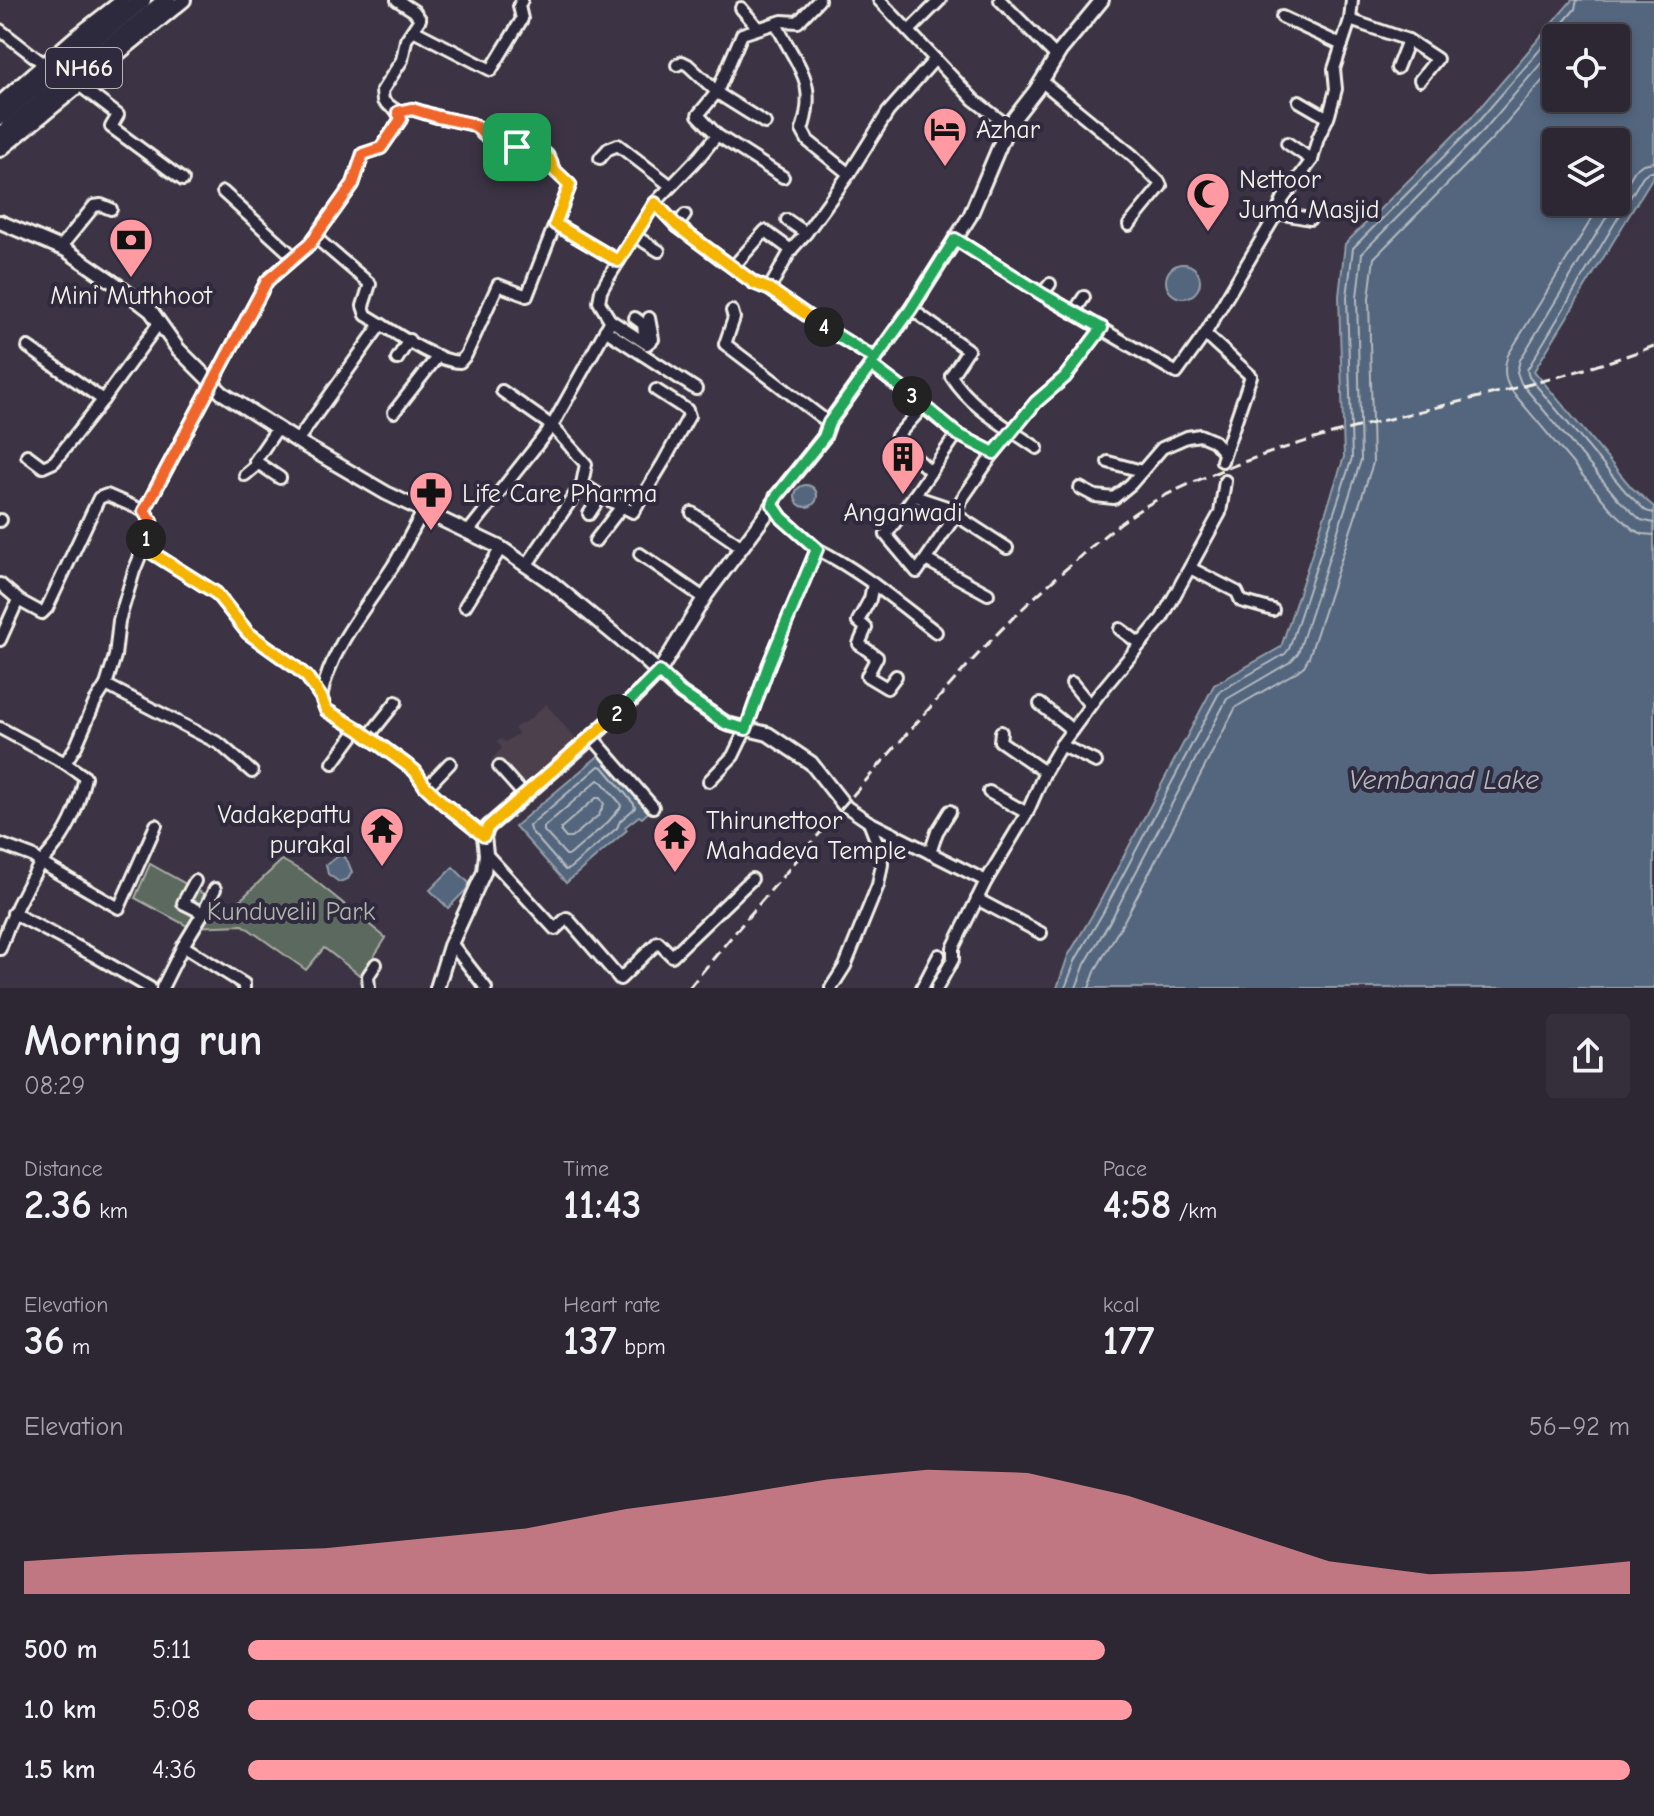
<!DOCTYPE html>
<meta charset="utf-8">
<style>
:root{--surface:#2d2733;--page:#352f3b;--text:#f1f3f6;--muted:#a7a5ac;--line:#48444e;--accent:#ff9aa2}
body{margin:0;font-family:"Comic Neue",sans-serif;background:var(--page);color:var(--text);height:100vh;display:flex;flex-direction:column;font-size:30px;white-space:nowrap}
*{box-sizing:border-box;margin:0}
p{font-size:26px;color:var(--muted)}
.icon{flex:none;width:44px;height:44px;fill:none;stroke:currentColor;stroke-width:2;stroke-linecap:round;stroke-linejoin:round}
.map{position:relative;height:988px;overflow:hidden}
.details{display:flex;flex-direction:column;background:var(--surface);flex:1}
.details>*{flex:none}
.buttons{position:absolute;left:1542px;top:24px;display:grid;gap:16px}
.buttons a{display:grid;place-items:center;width:88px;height:88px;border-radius:8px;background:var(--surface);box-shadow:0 4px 12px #0003,0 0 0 2px var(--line);font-size:40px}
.pin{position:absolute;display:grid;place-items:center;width:68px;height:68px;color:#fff;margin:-34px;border-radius:16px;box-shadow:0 4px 12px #0006}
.km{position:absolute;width:40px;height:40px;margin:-20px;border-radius:50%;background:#222;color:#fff;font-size:22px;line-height:40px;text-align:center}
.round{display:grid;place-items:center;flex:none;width:84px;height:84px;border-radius:8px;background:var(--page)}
.overview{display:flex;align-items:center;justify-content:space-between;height:136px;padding:0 24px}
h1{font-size:44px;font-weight:700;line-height:60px}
.metrics{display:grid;grid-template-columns:repeat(3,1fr);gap:12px;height:136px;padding:8px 24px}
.metrics div{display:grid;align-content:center}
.metrics b{font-size:40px;font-weight:700}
.metrics small{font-size:22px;font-weight:400}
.metrics p{font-size:22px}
.chart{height:224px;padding:16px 24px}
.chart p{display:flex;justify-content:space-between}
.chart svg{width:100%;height:144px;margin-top:8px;fill:var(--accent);opacity:.7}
ul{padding:0 24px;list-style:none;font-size:26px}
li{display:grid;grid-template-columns:128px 96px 1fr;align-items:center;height:60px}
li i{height:20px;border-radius:10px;background:var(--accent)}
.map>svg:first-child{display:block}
</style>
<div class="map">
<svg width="1654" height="988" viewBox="0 0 1654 988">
<rect width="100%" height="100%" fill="#3c3444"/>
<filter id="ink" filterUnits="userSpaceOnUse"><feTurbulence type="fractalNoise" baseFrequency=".0125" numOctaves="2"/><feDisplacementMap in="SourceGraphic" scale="16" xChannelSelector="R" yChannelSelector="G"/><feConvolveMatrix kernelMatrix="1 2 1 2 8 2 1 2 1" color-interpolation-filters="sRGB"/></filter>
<g filter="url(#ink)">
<polygon fill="#4c404c" points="546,704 578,742 524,799 491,760 502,748 496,741 501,739 505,742 518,734 514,728 530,719"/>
<polygon fill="#5c695f" stroke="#a8ada4" stroke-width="2" points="282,860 307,874 386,938 361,976 324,948 306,970 243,925 189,927 135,898 150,864 204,894 233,907"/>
<g fill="#53667e" stroke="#939ea8" stroke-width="2" fill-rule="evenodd">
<path d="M 1572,0 L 1654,0 L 1654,175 L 1534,371 L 1631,487 L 1654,507 L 1654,988 L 1057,988 L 1068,956 L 1097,907 L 1214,685 L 1281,647 L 1344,457 L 1339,296 L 1345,244 L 1471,118 ZM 1556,38 L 1616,38 L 1616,98 L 1556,98 ZM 1556,142 L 1616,142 L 1616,202 L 1556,202 Z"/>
<circle cx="1183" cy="281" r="17"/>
<circle cx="806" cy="496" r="11"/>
<polygon points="602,753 650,811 642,818 639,816 625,827 627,830 566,883 515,826"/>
<polygon points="341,854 348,862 352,872 348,879 339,882 328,874 326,865"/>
<polygon points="453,867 471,885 448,908 430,890"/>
</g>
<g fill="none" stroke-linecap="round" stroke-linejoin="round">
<g stroke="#b4b9be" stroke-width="2">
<polyline points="1654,162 1643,164 1635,170 1520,360 1517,372 1521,383 1618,499 1641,520 1654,523"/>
<polyline points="1654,172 1648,172 1643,176 1527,370 1529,377 1626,492 1646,511 1654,513"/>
<path d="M 1602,202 L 1508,355 C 1503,368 1504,379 1511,390 L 1610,508 L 1634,530 L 1643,534 L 1654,535"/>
<polygon points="599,766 603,767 634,804 635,808 620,821 617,828 569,869 565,870 530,830 529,826"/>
<polygon points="598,780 602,782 620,803 621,807 608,822 570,855 566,855 544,831 544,827"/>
<polygon points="596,798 600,798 604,804 599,815 571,838 566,838 561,832 561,828"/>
<polyline points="1065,988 1076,959 1104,911 1220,691 1285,654 1289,649 1352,458 1347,297 1353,248 1477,123 1575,9 1577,0"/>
<polyline points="1076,988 1085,964 1113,916 1227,699 1290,662 1298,653 1361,460 1357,297 1362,253 1484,130 1556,46"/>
<polyline points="1089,988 1096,969 1124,921 1236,707 1296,672 1304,666 1309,657 1373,463 1369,298 1374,258 1493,138 1556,65"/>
</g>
<g stroke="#f4f1e8" stroke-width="16">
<g id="minor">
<polyline points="879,0 974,100 1008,126"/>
<polyline points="1000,0 1056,56"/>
<polyline points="741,8 758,28"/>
<polyline points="1282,17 1342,45"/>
<polyline points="1350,20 1408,40 1437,59 1420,80"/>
<path d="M 776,23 C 795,65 819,79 802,130 L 808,141 L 849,174"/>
<polyline points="0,30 44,64"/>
<polyline points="413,30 491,70 522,19 519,6 522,0"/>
<polyline points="909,31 940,0"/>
<polyline points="677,65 682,62 688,65 717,92"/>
<polyline points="1397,68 1408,40"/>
<polyline points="1041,81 1132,155 1159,182 1161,186 1129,225"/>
<polyline points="79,85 118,115 111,127 183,180"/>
<polyline points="717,93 765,123"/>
<polyline points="1299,101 1328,118"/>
<path d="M 398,112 L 412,109 L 438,117 L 471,124 L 477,127 L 483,134 L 507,144 L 517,147 L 534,145 C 542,151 553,157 552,168 L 570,185 L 555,224 L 618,261"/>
<polyline points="717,135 783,177"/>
<polyline points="1287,143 1312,160"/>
<polyline points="600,158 608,149 618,145 671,186"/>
<polyline points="223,192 294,257"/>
<polyline points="655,203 677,226 754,283 769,289 826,329 875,359"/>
<polyline points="1277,213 1310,219"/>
<polyline points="787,220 806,233"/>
<polyline points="677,226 685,215"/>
<polyline points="635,236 659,251"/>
<path d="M 315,237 L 370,284 L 363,306 L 366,315 C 390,329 433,361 460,362 L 466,355 L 498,285 L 527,296 L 555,224"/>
<polyline points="955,239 1042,294 1177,373 1205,334"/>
<polyline points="60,248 94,206 101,205 111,209"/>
<polyline points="733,267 765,231 791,250"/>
<polyline points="769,289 791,250 806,233 849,174 888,112 935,59"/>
<polyline points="1042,294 1050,284"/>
<path d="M 911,309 L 968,350 L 951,376 C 971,408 1007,427 1037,448"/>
<polyline points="732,311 734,318 725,344 829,423"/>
<polyline points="1074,312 1084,297"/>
<polyline points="635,318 643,324 645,342"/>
<polyline points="610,320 647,344 653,339 649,318"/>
<polyline points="605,330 696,389"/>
<polyline points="28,347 103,400"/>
<polyline points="397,359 409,340"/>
<polyline points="871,365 957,434 914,496 956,510 956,515 1007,548"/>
<polyline points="502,391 552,426 586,464 582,484 526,566"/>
<polyline points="924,406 897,436 896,440 930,471"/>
<polyline points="394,412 438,356"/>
<polyline points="277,429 255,461 280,478"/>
<polyline points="957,434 994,453"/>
<polyline points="297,441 381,324"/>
<polyline points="27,455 43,467 54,462 103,400 159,323"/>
<polyline points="1222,461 1251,376 1205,334 1277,213 1283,199 1312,160 1318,138 1329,115 1336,89 1334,69 1350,20 1352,0"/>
<polyline points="1108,462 1142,471"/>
<polyline points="245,475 258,464"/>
<polyline points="582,484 601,496 633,512 663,463 689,416 687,410 656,390"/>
<polyline points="1080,488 1095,496 1114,498 1131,484 1162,448 1187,437 1200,435 1214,441 1224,453"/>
<polyline points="914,496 886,535 917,572 956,515"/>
<polyline points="956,510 962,499 994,453 1036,402 1065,377 1102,328"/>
<polyline points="692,513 742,547"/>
<polyline points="589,514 601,496"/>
<polyline points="0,521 1,520"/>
<polyline points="468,532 552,426 610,322 610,320 599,302 601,291 607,280 655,203 700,156 717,135 698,115 717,92 742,34 782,21 798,22 819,0"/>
<polyline points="595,541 622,506"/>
<polyline points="143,547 216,593 248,633 294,666 307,677 321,697 326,710 358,729 415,771 425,786 444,804 484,836"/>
<path d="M 817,549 C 861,571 898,603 936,632"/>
<polyline points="640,554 704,598"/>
<polyline points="926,560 988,594"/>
<polyline points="1190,568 1237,592 1241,601 1273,610"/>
<polyline points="0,584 20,601 42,613 47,608 99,498 107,495 144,511 267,281 310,244 353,184 363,154 381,148 401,119 398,112 383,101 382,91 402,60 406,40 420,19 414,11 397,0"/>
<polyline points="873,584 870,599 858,621 866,628 859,644 877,657 867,676 887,688 896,676"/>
<polyline points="465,606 501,548"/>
<polyline points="1120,629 1136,641 1142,642"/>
<polyline points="0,640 18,600"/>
<polyline points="1072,683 1090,705"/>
<polyline points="106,685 220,744 252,772"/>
<path d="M 321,697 C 331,647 366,608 393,566 C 404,548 413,529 424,510"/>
<polyline points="1040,704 1072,730"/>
<polyline points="0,728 65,763"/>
<polyline points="1001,732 1000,741 1045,772"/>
<polyline points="368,737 396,702"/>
<polyline points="592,737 653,807"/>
<polyline points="1061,745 1096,762"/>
<polyline points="333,763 358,729"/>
<polyline points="499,767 524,795"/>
<polyline points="709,781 733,756 746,729 769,664 817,549 782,518 773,505"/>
<polyline points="427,787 450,763"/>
<polyline points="989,792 1027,813"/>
<polyline points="844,805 869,822 986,881 1027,813 1045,772 1061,745 1098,695 1162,618 1220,513 1225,481"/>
<polyline points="0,844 32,856 41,863 119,908 156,825"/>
<polyline points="930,853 937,832 950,811"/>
<polyline points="486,854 555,929 567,918 620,979 658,942 672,956 752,879"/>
<polyline points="195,881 183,903 203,913"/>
<polyline points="977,899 1041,933"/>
<polyline points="13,913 93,955 150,988"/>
<polyline points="451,943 486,988"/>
<polyline points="183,946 203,913 215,889"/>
<path d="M 0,949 C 10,919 23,891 40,864 C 45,858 51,852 56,845 C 72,824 79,803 85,777 L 65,763 L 76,746 L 95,702 L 106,685 L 115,656 L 119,621 L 134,571 L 149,534 L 152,522 L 144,511"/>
<polyline points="162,988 183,946 244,984 244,988"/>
<polyline points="369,988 368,976 376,964"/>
<polyline points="831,988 845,966 878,885 882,864 881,853 869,822"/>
<polyline points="922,988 939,955"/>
<polyline points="937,988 953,959 953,948 986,881"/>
</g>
</g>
<g stroke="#f4f1e8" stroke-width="18">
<g id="tertiary">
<polyline points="0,103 73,39 123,0"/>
<polyline points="0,150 184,0"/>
<polyline points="0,222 66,250 120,287 151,311 178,349 222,393 302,444 386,493 501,548 552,583 644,659 681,693 727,724 768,734 811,763 844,805"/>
<polyline points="437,988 450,946 484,872 486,854 484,836 488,827 592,737 630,702 659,672 706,595 773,505 776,497 824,437 829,423 871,365 911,309 970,216 1008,126 1036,90 1060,51 1102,0"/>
</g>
</g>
<g stroke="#f4f1e8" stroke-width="22">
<g id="trunk">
<polyline points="0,116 142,0"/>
<polyline points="0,136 167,0"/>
</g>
</g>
<use href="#minor" stroke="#2f2a3d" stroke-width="10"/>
<use href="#tertiary" stroke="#2f2a3d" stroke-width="12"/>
<use href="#trunk" stroke="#2f2a3d" stroke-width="16"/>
<path stroke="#f4f1e8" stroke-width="3" stroke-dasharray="12 6" stroke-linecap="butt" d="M 689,988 C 766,894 846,803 926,712 C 945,691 963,670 983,649 C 1011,618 1043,589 1075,561 C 1102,537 1130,513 1162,497 C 1317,419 1493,406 1654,346"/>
</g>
</g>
<g fill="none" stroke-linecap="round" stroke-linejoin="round" filter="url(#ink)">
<g stroke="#fff" stroke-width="16">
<polyline id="split-1" points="146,539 152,522 144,511 267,281 310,244 353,184 363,154 381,148 401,119 398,112 412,109 438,117 471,124 477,127 483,134 517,147"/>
</g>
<g stroke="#fff" stroke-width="16">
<polyline id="split-2" points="146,539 143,547 216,593 248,633 294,666 307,677 321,697 326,710 358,729 415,771 425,786 444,804 484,836 488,827 617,714"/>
</g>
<g stroke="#fff" stroke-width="16">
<polyline id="split-3" points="617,714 659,672 681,693 727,724 746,729 769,664 817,549 782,518 773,505 776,497 824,437 829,423 871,365 912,396"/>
</g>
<g stroke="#fff" stroke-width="16">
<polyline id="split-4" points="824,327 875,359 911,309 955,239 1042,294 1102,328 1065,377 1036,402 994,453 957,434 912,396"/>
</g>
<g stroke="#fff" stroke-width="16">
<path id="split-5" d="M 517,147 L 534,145 C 542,151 552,157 552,168 L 570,185 L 555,224 L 618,261 L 655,203 L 677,226 L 754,283 L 769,289 L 824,327"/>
</g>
<use href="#split-1" stroke="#f0652b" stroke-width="10"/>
<use href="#split-2" stroke="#f5b400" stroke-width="10"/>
<use href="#split-3" stroke="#22a559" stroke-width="10"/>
<use href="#split-4" stroke="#22a559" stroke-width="10"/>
<use href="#split-5" stroke="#f5b400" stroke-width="10"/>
</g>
<defs>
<g id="hotel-pin" transform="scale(2.3)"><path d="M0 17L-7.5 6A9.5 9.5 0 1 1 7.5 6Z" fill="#ff9aa2" stroke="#2f2a3d"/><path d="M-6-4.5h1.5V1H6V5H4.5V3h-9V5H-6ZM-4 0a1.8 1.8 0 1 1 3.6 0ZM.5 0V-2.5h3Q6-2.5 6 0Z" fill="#111"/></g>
<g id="mosque-pin" transform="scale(2.3)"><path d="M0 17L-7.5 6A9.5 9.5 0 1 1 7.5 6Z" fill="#ff9aa2" stroke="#2f2a3d"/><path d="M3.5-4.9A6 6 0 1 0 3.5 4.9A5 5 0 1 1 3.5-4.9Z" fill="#111"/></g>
<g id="bank-pin" transform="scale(2.3)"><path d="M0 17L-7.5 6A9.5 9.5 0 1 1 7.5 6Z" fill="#ff9aa2" stroke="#2f2a3d"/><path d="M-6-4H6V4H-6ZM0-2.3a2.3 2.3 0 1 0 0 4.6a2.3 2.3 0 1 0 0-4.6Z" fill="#111"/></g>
<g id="building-pin" transform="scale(2.3)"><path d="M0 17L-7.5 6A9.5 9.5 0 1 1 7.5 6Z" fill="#ff9aa2" stroke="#2f2a3d"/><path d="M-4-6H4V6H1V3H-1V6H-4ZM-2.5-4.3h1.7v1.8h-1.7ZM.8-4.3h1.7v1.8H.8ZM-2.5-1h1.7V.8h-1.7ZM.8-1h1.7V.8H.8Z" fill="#111"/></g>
<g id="pharmacy-pin" transform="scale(2.3)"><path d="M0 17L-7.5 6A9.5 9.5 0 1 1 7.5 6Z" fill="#ff9aa2" stroke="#2f2a3d"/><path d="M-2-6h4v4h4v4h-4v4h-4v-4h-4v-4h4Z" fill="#111"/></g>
<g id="temple-pin" transform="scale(2.3)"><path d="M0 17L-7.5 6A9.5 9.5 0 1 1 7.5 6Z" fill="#ff9aa2" stroke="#2f2a3d"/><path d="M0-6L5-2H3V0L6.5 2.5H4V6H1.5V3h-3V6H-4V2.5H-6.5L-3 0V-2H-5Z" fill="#111"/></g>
</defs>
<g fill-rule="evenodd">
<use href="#hotel-pin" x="945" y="129"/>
<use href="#mosque-pin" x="1208" y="194"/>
<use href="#bank-pin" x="131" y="240"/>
<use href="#building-pin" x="903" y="457"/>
<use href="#pharmacy-pin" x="431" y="493"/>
<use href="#temple-pin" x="382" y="829"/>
<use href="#temple-pin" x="675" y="835"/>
</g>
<g text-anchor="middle" stroke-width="8" stroke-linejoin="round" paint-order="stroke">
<rect fill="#2f2a3d" stroke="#b9b5b5" stroke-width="2" x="46" y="48" width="76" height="40" rx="6"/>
<g font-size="24" font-weight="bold" fill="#f4f1e8">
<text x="84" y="76">NH66</text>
</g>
<g font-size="26" fill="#f4f1e8" stroke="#2f2a3d" text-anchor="start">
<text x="976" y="138">Azhar</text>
<text x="1239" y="188">Nettoor<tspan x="1239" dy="30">Jumá Masjid</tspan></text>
<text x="131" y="304" text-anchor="middle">Mini Muthhoot</text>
<text x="462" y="502">Life Care Pharma</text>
<text x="903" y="521" text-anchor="middle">Anganwadi</text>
<text x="351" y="823" text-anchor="end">Vadakepattu<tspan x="351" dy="30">purakal</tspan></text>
<text x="706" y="829">Thirunettoor<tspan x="706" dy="30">Mahadeva Temple</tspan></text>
</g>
<g font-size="26" fill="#b0b4aa" stroke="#2f2a3d">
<text x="291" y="920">Kunduvelil Park</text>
</g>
<g font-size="28" font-style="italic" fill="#b4b9be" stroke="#2f2a3d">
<text x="1444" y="789">Vembanad Lake</text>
</g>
</g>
</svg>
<div class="buttons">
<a><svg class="icon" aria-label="locate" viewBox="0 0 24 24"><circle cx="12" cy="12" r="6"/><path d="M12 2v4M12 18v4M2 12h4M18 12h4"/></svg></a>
<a><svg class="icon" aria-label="layers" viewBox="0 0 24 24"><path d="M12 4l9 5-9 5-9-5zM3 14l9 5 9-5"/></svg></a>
</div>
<div class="pin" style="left:517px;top:147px;background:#1e9e55"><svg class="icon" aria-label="arrive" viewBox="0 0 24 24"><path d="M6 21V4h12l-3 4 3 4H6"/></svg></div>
<b class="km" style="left:146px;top:539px">1</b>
<b class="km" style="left:617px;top:714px">2</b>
<b class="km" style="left:912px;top:396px">3</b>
<b class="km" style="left:824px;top:327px">4</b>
</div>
<section class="details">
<div class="overview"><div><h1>Morning run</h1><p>08:29</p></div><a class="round"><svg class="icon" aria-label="share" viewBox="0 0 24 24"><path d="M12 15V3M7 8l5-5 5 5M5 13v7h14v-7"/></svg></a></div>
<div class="metrics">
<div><p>Distance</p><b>2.36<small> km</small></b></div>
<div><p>Time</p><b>11:43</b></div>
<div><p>Pace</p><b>4:58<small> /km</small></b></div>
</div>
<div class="metrics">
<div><p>Elevation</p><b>36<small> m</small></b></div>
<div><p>Heart rate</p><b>137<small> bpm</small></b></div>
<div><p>kcal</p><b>177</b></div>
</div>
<div class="chart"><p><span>Elevation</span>56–92 m</p>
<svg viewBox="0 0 160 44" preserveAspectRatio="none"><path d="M0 44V34L10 32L20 31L30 30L40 27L50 24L60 18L70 14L80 9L90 6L100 7L110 14L120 24L130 34L140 38L150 37L160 34V44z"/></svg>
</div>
<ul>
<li><b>500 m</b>5:11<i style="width:62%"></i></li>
<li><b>1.0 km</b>5:08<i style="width:64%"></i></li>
<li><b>1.5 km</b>4:36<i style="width:100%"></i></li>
</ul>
</section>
